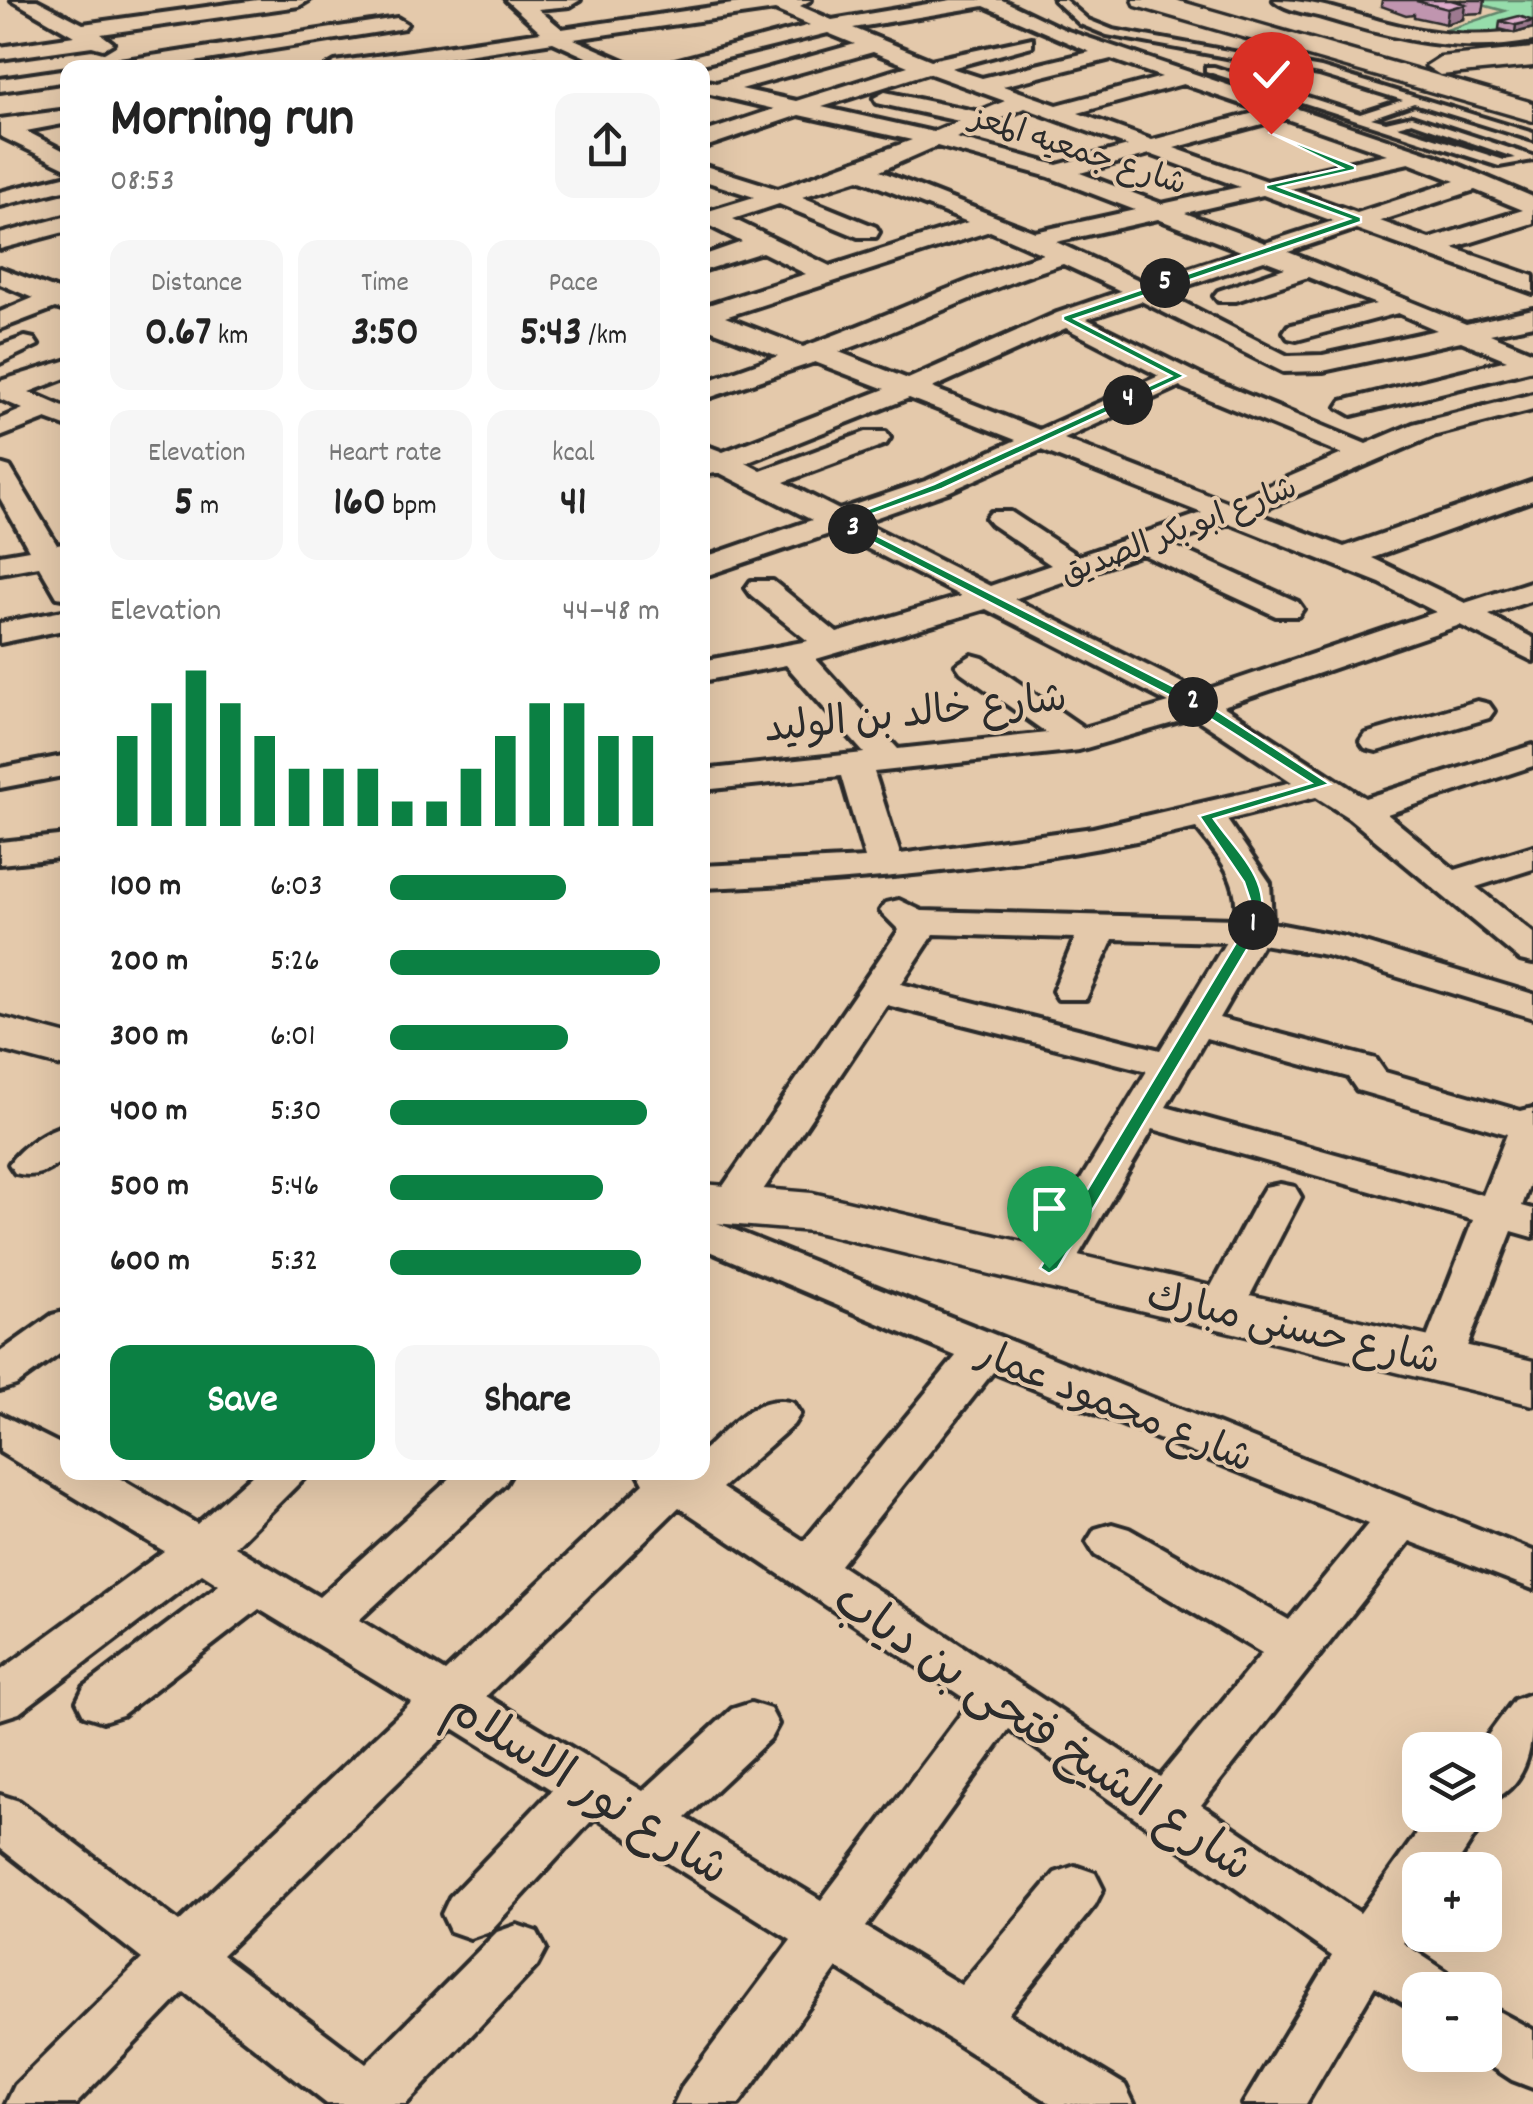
<!DOCTYPE html>
<meta charset="utf-8">
<style>
:root{--surface:#fff;--page:#f6f6f6;--text:#222;--muted:#767676;--accent:#0b8043}
body{margin:0;font-family:Dekko,"Playpen Sans Arabic",sans-serif;background:var(--page);color:var(--text);height:100vh;display:flex;flex-direction:column;font-size:38px;white-space:nowrap}
*{box-sizing:border-box;margin:0}
p{font-size:32px;color:var(--muted)}
.icon{flex:none;width:55px;height:55px;fill:none;stroke:currentColor;stroke-width:2;stroke-linecap:round;stroke-linejoin:round}
.map{position:relative;flex:1;overflow:hidden}
.panel{position:absolute;left:60px;top:60px;width:650px;height:1420px;display:flex;flex-direction:column;background:var(--surface);border-radius:20px;box-shadow:0 10px 40px #0002}
.panel>*{flex:none}
.tools{position:absolute;left:1402px;top:1732px;display:grid;gap:20px}
.tools a{display:grid;place-items:center;width:100px;height:100px;border-radius:20px;background:var(--surface);box-shadow:0 10px 40px #0002;font-size:50px}
.pin{position:absolute;display:grid;place-items:center;width:85px;height:85px;color:#fff;margin:-102px -42px;border-radius:50% 50% 50% 0;rotate:-45deg;box-shadow:0 0 10px #0007}
.pin .icon{rotate:45deg}
.km{position:absolute;width:50px;height:50px;margin:-25px;border-radius:50%;background:#222;color:#fff;font-size:28px;line-height:50px;text-align:center}
.round{display:grid;place-items:center;flex:none;width:105px;height:105px;border-radius:20px;background:var(--page)}
.summary{display:flex;align-items:center;justify-content:space-between;height:170px;padding:0 50px}
h1{font-size:55px;font-weight:800;line-height:75px}
.metrics{display:grid;grid-template-columns:repeat(3,1fr);gap:15px;height:170px;padding:10px 50px}
.metrics div{display:grid;align-content:center;border-radius:20px;background:var(--page);text-align:center}
.metrics b{font-size:42px;font-weight:800}
.metrics small{font-size:28px;font-weight:400}
.metrics p{font-size:28px}
.chart{height:280px;padding:20px 50px}
.chart p{display:flex;justify-content:space-between}
.chart svg{width:100%;height:180px;margin-top:10px;stroke:var(--accent);stroke-width:6}
.action{display:flex;gap:20px;margin-top:auto;padding:20px 50px}
.action a{flex:1;height:115px;border-radius:20px;background:var(--accent);color:#fff;font-size:40px;font-weight:800;line-height:115px;text-align:center}
.action a+a{background:var(--page);color:var(--text)}
ul{padding:0 50px;list-style:none;font-size:32px}
li{display:grid;grid-template-columns:160px 120px 1fr;align-items:center;height:75px}
li i{height:25px;border-radius:12px;background:var(--accent)}
.map>svg:first-child{display:block}
</style>
<div class="map">
<svg width="1533" height="2104" viewBox="0 0 1533 2104">
<rect width="100%" height="100%" fill="#e4c9ab"/>
<filter id="ink" filterUnits="userSpaceOnUse"><feTurbulence type="fractalNoise" baseFrequency=".01" numOctaves="2"/><feDisplacementMap in="SourceGraphic" scale="20" xChannelSelector="R" yChannelSelector="G"/><feConvolveMatrix kernelMatrix="1 2 1 2 8 2 1 2 1" color-interpolation-filters="sRGB"/></filter>
<g filter="url(#ink)">
<polygon fill="#96ddab" stroke="#60846b" stroke-width="2.5" points="1463,0 1533,0 1533,27 1499,29 1514,34 1434,34 1505,11"/>
<g fill="none" stroke-linecap="round" stroke-linejoin="round">
<g stroke="#2b2b2b" stroke-width="8">
<path id="lane" d="M 1054,0 L 1065,0 L 1088,20 L 1113,30 L 1321,68 L 1533,133 L 1533,140 L 1414,103 L 1371,118 L 1386,122 L 1412,116 L 1533,156 L 1533,160 L 1499,166 L 1206,71 L 1206,67 L 1214,67 L 1360,114 L 1403,100 L 1319,74 L 1107,35 L 1080,24 ZM 1412,122 L 1516,158 L 1504,160 L 1397,126 Z"/>
</g>
<g stroke="#2b2b2b" stroke-width="8">
<g id="street">
<polygon points="12,0 37,0 83,24 257,0 309,0 299,6 101,34 113,43 103,49 92,46 0,59 0,47 74,36"/>
<path d="M 506,0 L 580,0 L 570,6 L 538,9 L 562,29 L 760,0 L 811,0 L 800,6 L 832,20 L 951,0 L 1002,0 L 1065,30 L 1434,155 L 1533,197 L 1533,223 L 1453,248 L 1533,276 L 1533,293 L 1356,229 L 1288,252 L 1466,324 L 1533,309 L 1533,325 L 1490,334 L 1533,352 L 1533,370 L 1352,415 L 1338,407 L 1342,401 L 1507,360 L 1461,341 L 1323,371 L 1283,372 L 1141,301 L 1087,319 L 1202,376 L 1366,444 L 1413,424 L 1533,394 L 1533,410 L 1433,436 L 1255,513 L 1344,547 L 1533,481 L 1533,500 L 1372,558 L 1465,603 L 1533,581 L 1533,600 L 1489,615 L 1533,638 L 1533,661 L 1460,625 L 1223,706 L 1365,798 L 1533,745 L 1533,766 L 1387,814 L 1455,870 L 1533,846 L 1533,869 L 1476,887 L 1533,933 L 1533,963 L 1520,960 L 1349,818 L 1316,797 L 1227,820 L 1270,883 L 1272,923 L 1345,937 L 1533,994 L 1533,1018 L 1326,955 L 1262,944 L 1219,1018 L 1376,1059 L 1385,1072 L 1521,1111 L 1533,1108 L 1533,1176 L 1522,1206 L 1533,1209 L 1533,1237 L 1512,1231 L 1457,1372 L 1441,1377 L 1425,1372 L 1418,1361 L 1473,1220 L 1153,1129 L 1065,1278 L 1049,1282 L 1033,1278 L 1027,1268 L 1147,1071 L 887,1005 L 747,1214 L 732,1218 L 717,1214 L 711,1204 L 899,930 L 880,911 L 886,903 L 899,900 L 922,911 L 1235,919 C 1242,881 1218,856 1196,828 C 1034,866 869,882 702,888 L 702,866 L 865,858 L 841,776 L 702,790 L 702,770 L 864,753 L 786,665 L 702,681 L 702,661 L 808,641 L 751,595 L 746,588 L 751,581 L 773,581 L 837,633 L 961,596 L 835,532 L 702,577 L 702,558 L 812,520 L 720,473 L 702,474 L 702,444 L 723,452 L 885,389 L 815,362 L 702,400 L 702,383 L 778,356 L 702,326 L 702,307 L 806,274 L 762,252 L 702,271 L 702,256 L 742,242 L 710,226 L 702,228 L 702,213 L 754,197 L 702,180 L 702,165 L 778,189 L 912,140 L 799,115 L 702,148 L 702,133 L 774,109 L 702,92 L 702,80 L 716,83 L 855,44 L 828,33 L 686,68 L 648,68 L 810,25 L 775,10 L 574,39 L 640,68 L 610,68 L 553,42 L 381,68 L 325,68 L 335,62 L 541,32 ZM 984,6 L 1090,52 L 982,78 L 951,68 L 1032,46 L 1032,38 L 931,60 L 853,28 ZM 873,52 L 908,66 L 796,101 L 741,89 ZM 1111,59 L 1162,77 L 1057,105 L 1003,86 ZM 928,73 L 1005,101 L 979,112 L 885,92 L 874,98 L 877,103 L 959,121 L 933,132 L 822,107 ZM 1183,84 L 1262,111 L 1152,140 L 1078,113 ZM 1025,108 L 1128,146 L 1057,165 L 956,138 ZM 1284,118 L 1387,154 L 1267,181 L 1174,148 ZM 937,146 L 1049,177 L 1135,210 L 1035,232 L 880,171 ZM 1150,154 L 1240,187 L 1162,204 L 1080,173 ZM 1409,163 L 1455,181 L 1357,213 L 1290,189 ZM 859,179 L 968,222 L 830,266 L 733,219 L 779,204 L 858,237 L 876,237 L 879,232 L 876,227 L 802,197 ZM 1475,190 L 1523,210 L 1429,239 L 1380,221 ZM 1263,195 L 1333,221 L 1265,243 L 1185,213 ZM 1158,219 L 1241,251 L 1145,283 L 1056,242 ZM 990,231 L 1043,254 C 961,280 884,318 803,347 L 725,317 ZM 1264,260 L 1285,268 L 1218,291 L 1214,296 L 1218,301 L 1236,301 L 1308,277 L 1376,304 L 1288,326 L 1284,332 L 1288,338 L 1297,340 L 1398,313 L 1437,330 L 1323,355 L 1288,356 L 1165,293 ZM 1063,264 L 1121,291 L 1057,313 L 908,379 L 839,352 C 915,325 986,288 1063,264 ZM 1066,328 L 1159,376 L 1039,430 L 932,388 ZM 1180,386 L 1182,388 L 1342,454 L 1229,503 L 1064,439 ZM 909,398 L 1016,440 L 928,480 L 839,510 L 784,482 L 886,444 L 890,438 L 886,432 L 866,432 L 761,471 L 746,463 ZM 1041,450 L 1202,513 L 1078,556 L 1011,512 L 991,512 L 986,518 L 991,524 L 1051,565 L 990,586 L 863,522 L 948,492 ZM 1229,523 L 1380,583 L 1436,612 L 1200,692 L 1014,599 L 1142,554 L 1276,616 L 1298,616 L 1303,609 L 1298,602 L 1170,544 ZM 986,609 L 1169,703 L 1084,728 L 983,658 L 972,655 L 956,665 L 961,672 L 1047,733 L 898,749 L 816,659 ZM 1194,717 L 1292,782 L 1093,828 L 900,854 L 874,772 L 1079,750 ZM 934,934 L 1075,938 L 1053,991 L 1058,999 L 1086,999 L 1113,939 L 1226,942 L 1160,1050 L 901,984 ZM 1206,1038 L 1348,1077 L 1357,1090 L 1507,1134 L 1483,1195 L 1166,1107 Z"/>
<path d="M 1274,0 C 1312,0 1344,11 1380,21 C 1432,35 1480,39 1533,29 L 1533,41 C 1460,55 1395,39 1325,18 C 1309,13 1286,11 1274,0 Z"/>
<polygon points="397,18 407,24 404,28 157,68 103,68 113,62"/>
<polygon points="536,60 545,68 520,68"/>
<polygon points="68,69 68,81 0,91 0,79"/>
<polygon points="68,110 68,123 26,131 68,153 68,169 0,136 0,119"/>
<polygon points="68,175 68,189 0,206 0,192"/>
<polygon points="68,216 68,231 0,249 0,234"/>
<polygon points="0,268 66,293 68,312 55,308 0,329 0,312 33,298 0,284"/>
<polygon points="25,337 34,339 38,345 0,363 0,346"/>
<polygon points="68,360 68,377 29,392 68,409 68,427 46,419 0,437 0,419 23,409 0,399 0,381"/>
<polygon points="0,464 10,467 57,545 68,543 68,599 57,597 39,566 0,573 0,555 29,550 0,498"/>
<polygon points="68,610 68,629 0,643 0,623"/>
<polygon points="1477,701 1489,704 1494,711 1489,718 1377,751 1365,748 1360,741 1365,734"/>
<polygon points="68,755 68,775 0,788 0,768"/>
<polygon points="68,835 68,857 0,864 0,842"/>
<path d="M 68,1124 L 68,1157 C 49,1170 38,1179 15,1173 L 9,1164 C 21,1146 46,1130 68,1124 Z"/>
<polygon points="1280,1184 1295,1187 1301,1197 1244,1307 1238,1317 1222,1322 1206,1317 1200,1307 1259,1197 1265,1187"/>
<path d="M 702,1217 L 1533,1551 L 1533,1589 L 1410,1541 L 1201,1805 L 1360,1913 L 1430,1815 L 1485,1815 L 1485,1808 L 1488,1815 L 1453,1870 L 1420,1870 L 1420,1918 L 1403,1943 L 1447,1972 L 1455,1990 L 1420,1990 L 1420,2013 L 1375,1986 L 1306,2104 L 1243,2104 L 1332,1956 L 1009,1729 L 866,1927 L 961,1985 L 1055,1873 L 1075,1866 L 1095,1873 L 1103,1889 L 1095,1905 L 1008,2014 L 1125,2085 L 1134,2104 L 1052,2104 L 837,1968 L 739,2104 L 674,2104 L 683,2085 L 791,1940 L 595,1817 L 490,1931 L 470,1938 L 450,1931 L 442,1914 L 450,1897 L 552,1790 L 453,1728 L 222,1955 L 366,2064 L 497,1932 L 517,1925 L 537,1932 L 546,1949 L 537,1966 L 406,2104 L 327,2104 L 184,1992 L 76,2104 L 6,2104 L 15,2085 L 142,1959 L 0,1848 L 0,1795 L 19,1801 L 179,1922 L 412,1702 L 259,1609 L 122,1715 L 103,1721 L 84,1715 L 77,1701 L 84,1687 L 219,1585 L 202,1574 L 19,1713 L 0,1719 L 0,1671 L 164,1551 L 0,1452 L 0,1414 L 68,1448 L 68,1472 L 109,1472 L 197,1524 L 255,1472 L 310,1472 L 235,1547 L 319,1597 L 457,1472 L 512,1472 L 505,1484 L 359,1620 L 445,1672 L 644,1483 L 638,1472 L 702,1472 L 702,1451 C 729,1429 755,1392 793,1403 L 800,1414 L 793,1425 L 722,1488 L 804,1541 L 956,1356 L 702,1248 ZM 993,1372 L 1368,1524 L 1289,1620 L 1129,1529 L 1112,1524 L 1095,1529 L 1087,1542 L 1095,1555 L 1262,1653 L 1160,1777 L 840,1565 ZM 679,1507 L 970,1702 L 821,1900 L 686,1818 L 770,1739 L 778,1724 L 770,1709 L 751,1703 L 732,1709 L 643,1791 L 486,1696 Z"/>
<polygon points="68,1311 68,1348 16,1385 0,1390 0,1352 52,1315"/>
<path d="M 1533,1693 C 1533,1739 1533,1786 1485,1803 L 1485,1750 L 1477,1750 L 1514,1700 Z"/>
<polygon points="1485,2004 1533,2030 1533,2088 1512,2080 1474,2055 1485,2055"/>
</g>
</g>
<g stroke="#2b2b2b" stroke-width="7">
<g id="secondary">
<polygon points="1133,0 1175,0 1533,103 1533,121 1136,6"/>
<polygon points="1533,48 1533,66 1440,75 1426,66 1440,57"/>
<polygon points="0,1017 68,1035 68,1068 0,1050"/>
<polygon points="702,1184 812,1193 1533,1361 1533,1405 812,1231 702,1222"/>
</g>
</g>
<use href="#lane" fill="#e4c9ab" fill-rule="evenodd"/>
<use href="#street" fill="#e4c9ab" fill-rule="evenodd"/>
<use href="#secondary" fill="#e4c9ab" fill-rule="evenodd"/>
</g>
<g fill="#c095af" stroke="#2b2b2b" stroke-width="2.5">
<polygon points="1382,0 1485,0 1483,13 1463,14 1463,19 1446,24 1414,17 1414,14 1406,15 1381,6"/>
<polygon points="1533,20 1533,28 1515,33 1499,29 1500,21"/>
</g>
<g fill="#9c798f" stroke="#2b2b2b" stroke-width="2.5">
<polygon points="1461,0 1461,5 1465,4 1463,19 1446,24 1448,9 1454,1"/>
<polygon points="1533,21 1533,28 1515,33 1516,25"/>
</g>
<g fill="#dfadcc" stroke="#2b2b2b" stroke-width="2.5">
<polygon points="1421,0 1457,0 1454,1 1465,4 1448,9 1416,1"/>
<polygon points="1519,16 1533,21 1516,25 1500,21"/>
</g>
</g>
<path fill="#0b8043" stroke="#fff" stroke-width="2.5" d="M 1268,132 L 1355,166 L 1355,170 L 1280,187 L 1361,217 L 1361,222 L 1075,319 L 1185,376 L 942,489 L 850,522 L 1202,701 L 1330,784 L 1214,819 C 1241,857 1275,883 1258,931 L 1058,1268 L 1049,1274 L 1040,1268 L 1243,931 L 1252,906 L 1244,882 L 1199,816 L 1311,783 L 1192,707 L 834,522 L 934,484 L 1171,376 L 1063,320 L 1063,316 L 1349,219 L 1266,189 L 1266,185 L 1342,168 Z"/>
<g text-anchor="middle" stroke-width="8" stroke-linejoin="round" paint-order="stroke">
<g font-size="32" fill="#2b2b2b" stroke="#e4c9ab">
<text transform="translate(1079 149) rotate(18)" y="11">شارع جمعيه المعز</text>
<text transform="translate(1178 529) rotate(-21)" y="11">شارع ابو بكر الصديق</text>
</g>
<g font-size="40" fill="#2b2b2b" stroke="#e4c9ab">
<text transform="translate(915 711) rotate(-6)" y="14">شارع خالد بن الوليد</text>
<text transform="translate(1294 1326) rotate(13)" y="14">شارع حسنى مبارك</text>
<text transform="translate(1116 1404) rotate(22)" y="14">شارع محمود عمار</text>
</g>
<g font-size="48" fill="#2b2b2b" stroke="#e4c9ab">
<text transform="translate(1045 1730) rotate(34)" y="17">شارع الشيخ فتحى بن دياب</text>
<text transform="translate(589 1786) rotate(32)" y="17">شارع نور الاسلام</text>
</g>
</g>
</svg>
<div class="tools">
<a><svg class="icon" aria-label="layers" viewBox="0 0 24 24"><path d="M12 4l9 5-9 5-9-5zM3 14l9 5 9-5"/></svg></a>
<a>+</a>
<a>−</a>
</div>
<div class="pin" style="left:1049px;top:1268px;background:#1e9e55"><svg class="icon" aria-label="arrive" viewBox="0 0 24 24"><path d="M6 21V4h12l-3 4 3 4H6"/></svg></div>
<div class="pin" style="left:1271px;top:134px;background:#d93025"><svg class="icon" aria-label="check" viewBox="0 0 24 24"><path d="M5 12l5 5 9-10"/></svg></div>
<b class="km" style="left:1253px;top:925px">1</b>
<b class="km" style="left:1193px;top:702px">2</b>
<b class="km" style="left:853px;top:529px">3</b>
<b class="km" style="left:1128px;top:400px">4</b>
<b class="km" style="left:1165px;top:283px">5</b>
<section class="panel">
<div class="summary"><div><h1>Morning run</h1><p>08:53</p></div><a class="round"><svg class="icon" aria-label="share" viewBox="0 0 24 24"><path d="M12 15V3M7 8l5-5 5 5M5 13v7h14v-7"/></svg></a></div>
<div class="metrics">
<div><p>Distance</p><b>0.67<small> km</small></b></div>
<div><p>Time</p><b>3:50</b></div>
<div><p>Pace</p><b>5:43<small> /km</small></b></div>
</div>
<div class="metrics">
<div><p>Elevation</p><b>5<small> m</small></b></div>
<div><p>Heart rate</p><b>160<small> bpm</small></b></div>
<div><p>kcal</p><b>41</b></div>
</div>
<div class="chart"><p><span>Elevation</span>44–48 m</p>
<svg viewBox="0 0 160 44" preserveAspectRatio="none"><path d="M5 44V22M15 44V14M25 44V6M35 44V14M45 44V22M55 44V30M65 44V30M75 44V30M85 44V38M95 44V38M105 44V30M115 44V22M125 44V14M135 44V14M145 44V22M155 44V22"/></svg>
</div>
<ul>
<li><b>100 m</b>6:03<i style="width:65%"></i></li>
<li><b>200 m</b>5:26<i style="width:100%"></i></li>
<li><b>300 m</b>6:01<i style="width:66%"></i></li>
<li><b>400 m</b>5:30<i style="width:95%"></i></li>
<li><b>500 m</b>5:46<i style="width:79%"></i></li>
<li><b>600 m</b>5:32<i style="width:93%"></i></li>
</ul>
<div class="action"><a>Save</a><a>Share</a></div>
</section>
</div>
